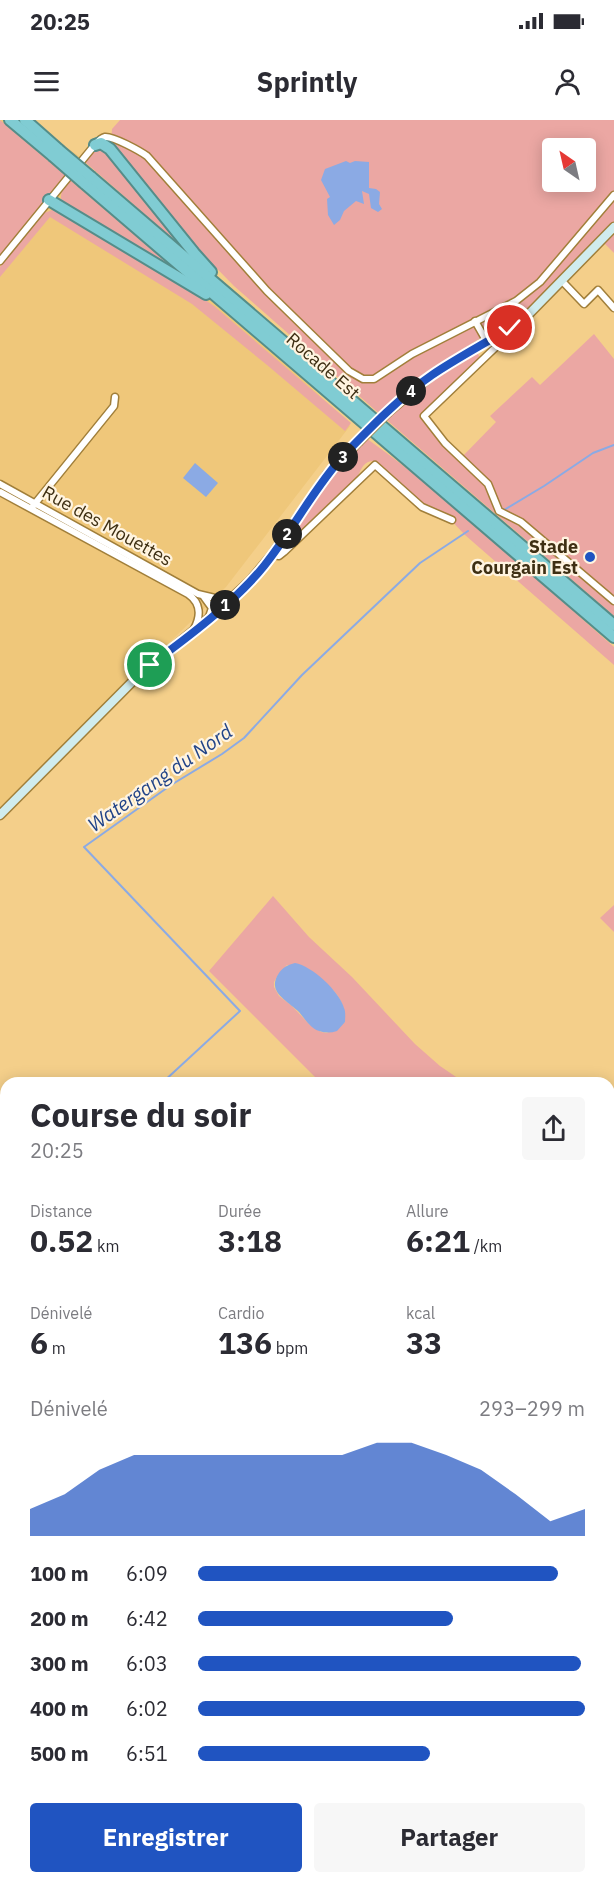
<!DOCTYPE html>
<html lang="fr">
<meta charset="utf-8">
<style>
:root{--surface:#fff;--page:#f7f7f7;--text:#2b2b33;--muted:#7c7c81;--accent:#2054c1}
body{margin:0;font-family:"IBM Plex Sans",sans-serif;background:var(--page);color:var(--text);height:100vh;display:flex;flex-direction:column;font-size:22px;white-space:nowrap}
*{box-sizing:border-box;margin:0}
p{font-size:20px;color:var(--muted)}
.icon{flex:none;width:33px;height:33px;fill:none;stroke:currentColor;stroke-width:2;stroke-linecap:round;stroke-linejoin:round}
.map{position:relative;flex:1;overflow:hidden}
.details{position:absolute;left:0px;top:957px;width:615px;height:807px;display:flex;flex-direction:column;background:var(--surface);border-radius:18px 18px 0 0;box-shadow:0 3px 15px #0003}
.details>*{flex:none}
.needle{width:39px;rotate:326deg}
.buttons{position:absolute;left:542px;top:18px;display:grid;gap:12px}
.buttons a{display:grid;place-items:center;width:54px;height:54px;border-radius:6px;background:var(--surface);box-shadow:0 3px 15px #0003;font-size:30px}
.pin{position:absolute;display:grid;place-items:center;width:51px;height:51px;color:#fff;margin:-26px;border:3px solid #fff;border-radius:50%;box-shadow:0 2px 6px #0007}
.km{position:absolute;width:30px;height:30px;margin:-15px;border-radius:50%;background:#222;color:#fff;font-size:16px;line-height:30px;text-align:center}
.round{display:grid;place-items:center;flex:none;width:63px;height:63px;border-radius:6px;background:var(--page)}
.head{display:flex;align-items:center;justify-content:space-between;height:102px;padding:0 30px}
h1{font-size:33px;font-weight:700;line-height:45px}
.figures{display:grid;grid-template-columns:repeat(3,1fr);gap:9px;height:102px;padding:6px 30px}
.figures div{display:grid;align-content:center}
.figures b{font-size:30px;font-weight:700}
.figures small{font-size:16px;font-weight:400}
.figures p{font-size:16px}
.chart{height:168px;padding:12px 30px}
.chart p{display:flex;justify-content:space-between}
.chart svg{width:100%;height:108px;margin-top:6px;fill:var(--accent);opacity:.7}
.primary-button{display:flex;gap:12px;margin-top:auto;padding:12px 30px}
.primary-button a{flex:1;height:69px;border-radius:6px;background:var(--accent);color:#fff;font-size:24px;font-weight:700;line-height:69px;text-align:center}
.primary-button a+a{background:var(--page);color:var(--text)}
ul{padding:0 30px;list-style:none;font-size:20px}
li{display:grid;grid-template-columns:96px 72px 1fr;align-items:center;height:45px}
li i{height:15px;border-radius:8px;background:var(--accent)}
.status{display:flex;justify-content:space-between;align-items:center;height:42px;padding:0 30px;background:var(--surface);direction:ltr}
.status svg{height:16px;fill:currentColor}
header{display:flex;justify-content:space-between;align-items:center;height:78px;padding:0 30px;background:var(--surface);font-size:27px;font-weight:700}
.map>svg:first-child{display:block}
</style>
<div class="status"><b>20:25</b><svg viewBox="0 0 49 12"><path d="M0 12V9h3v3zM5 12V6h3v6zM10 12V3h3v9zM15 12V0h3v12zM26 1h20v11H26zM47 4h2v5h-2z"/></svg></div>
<header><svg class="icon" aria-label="menu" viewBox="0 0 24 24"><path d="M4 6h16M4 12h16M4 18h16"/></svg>Sprintly<svg class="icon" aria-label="person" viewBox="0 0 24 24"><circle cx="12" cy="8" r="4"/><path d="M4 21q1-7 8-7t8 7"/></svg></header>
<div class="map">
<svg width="614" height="1764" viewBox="0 0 614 1764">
<rect width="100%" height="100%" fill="#f4cf8a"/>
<polygon fill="#efc77a" points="0,0 32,0 54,19 79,36 350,306 226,467 0,689"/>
<g fill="#eba7a3" fill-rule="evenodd">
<polygon points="0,0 65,55 0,135"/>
<path d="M 120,0 L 614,0 L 614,133 L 598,117 L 535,183 L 523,192 L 471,224 L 480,237 L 419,296 L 445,326 L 460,339 L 496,302 L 490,296 L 532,257 L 540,265 L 594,214 L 614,239 L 614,496 L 374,289 L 234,166 L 192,123 L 111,23 L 112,9 ZM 552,28 L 585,28 L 585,62 L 552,62 Z"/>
<polygon points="100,30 107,31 189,133 85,42 94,31"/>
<path d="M 70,60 L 183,156 L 62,84 C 59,73 63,68 70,60 Z"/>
<polygon points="55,89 181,163 214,186 351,303 345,311 267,245 192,184 50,97 0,157 0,147 44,93"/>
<path d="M 366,318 C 454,381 533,456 614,527 L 614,545 L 465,415 L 444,393 L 425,386 L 376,341 C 364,340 362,347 357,358 L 281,431 L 319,371 Z"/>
<path d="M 273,776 L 309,817 L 352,857 L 415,924 L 440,946 L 465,963 L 321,963 L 209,851 ZM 287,845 C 315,858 346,866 345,902 L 327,913 L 321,912 L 309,904 L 292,886 L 279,876 L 274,867 L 274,862 L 278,855 Z"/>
<polygon points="614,785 614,812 600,798"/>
<polygon points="614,1212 614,1279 609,1274 609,1217"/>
<polygon points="609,1305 614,1309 614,1409 609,1415"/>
<polygon points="6,1743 6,1758 31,1758 39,1764 0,1764 0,1750"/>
<polygon points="130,1758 300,1758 295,1764 125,1764"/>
<polygon points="498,1758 539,1758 534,1764 497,1764"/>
</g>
<g fill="#8baae4">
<polygon points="346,41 350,43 355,41 369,42 369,68 376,69 380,72 379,84 382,89 378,92 371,88 369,74 362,71 364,84 356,81 344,91 340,100 334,105 328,95 327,79 330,77 321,60 325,49"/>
<polygon points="195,343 218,363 206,377 183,358"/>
<path d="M 295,843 C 312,846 339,871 344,888 C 346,892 345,898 345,902 L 337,911 C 331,913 325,913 319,911 C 310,908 305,899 299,892 C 287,880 266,872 279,853 C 283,847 288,845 295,843 Z"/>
</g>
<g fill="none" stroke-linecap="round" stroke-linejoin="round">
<g stroke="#8baae4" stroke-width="2">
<polyline points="504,390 544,366 593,333 614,325"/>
<polyline points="162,963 240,891 84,727 171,665 222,634 244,618 302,555 420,443 468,411"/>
<polyline points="0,1049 6,1043"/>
</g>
<g stroke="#a17f3a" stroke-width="9">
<g id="minor">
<path d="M 0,141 L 93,27 C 96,24 100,18 105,17 C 113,16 140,31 147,36 L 267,171 L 349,251 L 363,259 L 374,259 L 412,234 L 516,181 L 540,162 L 614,75"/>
<polyline points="562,161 584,184 598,170 614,188"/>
<polyline points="475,201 487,222"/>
<polyline points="510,208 500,223 424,296 445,323 488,364 499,391 521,402 614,481"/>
<polyline points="0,364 198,474 219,479 231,476"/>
<path d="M 0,372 L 188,474 C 201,483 201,496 194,509"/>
<polyline points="33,386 114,286 115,277"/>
<polyline points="272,435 279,436 284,432 375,345 422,387 452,400"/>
<polyline points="204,477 212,488 209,497"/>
<polyline points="0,984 6,990"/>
<polyline points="609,997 614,992"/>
<polyline points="609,1118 614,1113"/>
<polyline points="0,1207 6,1213"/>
<polyline points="0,1264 6,1256"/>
<polyline points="609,1290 614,1294"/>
<polyline points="0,1457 6,1451"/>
<polyline points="609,1649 614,1654"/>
<polyline points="0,1704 6,1698"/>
<polyline points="609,1755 614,1750"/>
<polyline points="601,1764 607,1758"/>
</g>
</g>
<g stroke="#a17f3a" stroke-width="10">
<g id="tertiary">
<polyline points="609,1440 614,1432"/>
<polyline points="609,1523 614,1517"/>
<polyline points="346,1758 350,1764"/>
<polyline points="397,1758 398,1764"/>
<polyline points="336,1764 342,1758"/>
</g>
</g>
<g stroke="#a17f3a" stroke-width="11">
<g id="secondary">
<polyline points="388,292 433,254 526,197 614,107"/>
<polyline points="0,695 136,558 219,490 250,461 272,435 327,355 358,322"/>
</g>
</g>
<g stroke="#558d89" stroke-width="14">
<g id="trunk">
<polyline points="10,0 53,36"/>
<polyline points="25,0 59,30"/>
<polyline points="95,25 101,23 110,29 194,133 211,152"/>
<polyline points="91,57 614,505"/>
<polyline points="84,63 614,517"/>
<polyline points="49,80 206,174"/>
</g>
</g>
<use href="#minor" stroke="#fff" stroke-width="6"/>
<use href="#tertiary" stroke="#fff" stroke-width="8"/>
<use href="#secondary" stroke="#d0ecee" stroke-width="8"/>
<use href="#trunk" stroke="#80ccd3" stroke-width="10"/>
<g stroke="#a17f3a" stroke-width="11" stroke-linecap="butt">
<polyline id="secondary-bridge" points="358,322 388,292"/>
</g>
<g stroke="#558d89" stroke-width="14" stroke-linecap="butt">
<g id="trunk-bridge">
<polyline points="59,30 91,57"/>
<polyline points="53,36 84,63"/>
</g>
</g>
<use href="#secondary-bridge" stroke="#d0ecee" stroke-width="8"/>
<use href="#trunk-bridge" stroke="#80ccd3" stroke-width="10"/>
</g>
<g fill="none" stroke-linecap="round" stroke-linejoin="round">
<g stroke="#fff" stroke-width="12">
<path id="route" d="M 150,545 C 187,518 236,481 264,446 C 293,410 313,369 344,335 C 371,307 400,277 432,255 C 457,238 484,224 510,208"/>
</g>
<use href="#route" stroke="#2054c1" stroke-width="8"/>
</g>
<circle fill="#2054c1" stroke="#fff4e0" stroke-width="2" cx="590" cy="437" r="6"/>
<g text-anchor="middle" stroke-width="4.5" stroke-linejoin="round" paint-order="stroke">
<g font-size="18" fill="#3e2f13" stroke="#fff4e0">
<text transform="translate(323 246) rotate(41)" y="6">Rocade Est</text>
<text transform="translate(107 406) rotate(29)" y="6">Rue des Mouettes</text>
</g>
<g font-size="18" font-weight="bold" fill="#3e2f13" stroke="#fff4e0" text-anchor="end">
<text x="578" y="433">Stade<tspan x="578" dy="21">Courgain Est</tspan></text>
</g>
<g font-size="20" font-style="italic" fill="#248" stroke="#fff4e0">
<text transform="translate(160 658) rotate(-35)" y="7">Watergang du Nord</text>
</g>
</g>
</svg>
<div class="buttons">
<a><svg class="needle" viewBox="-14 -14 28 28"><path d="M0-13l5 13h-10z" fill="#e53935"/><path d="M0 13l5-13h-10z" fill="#7c7c81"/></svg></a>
</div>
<div class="pin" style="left:150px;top:545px;background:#1e9e55"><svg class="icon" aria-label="arrive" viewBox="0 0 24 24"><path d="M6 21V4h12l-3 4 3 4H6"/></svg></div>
<div class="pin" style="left:510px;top:208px;background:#d93025"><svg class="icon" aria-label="check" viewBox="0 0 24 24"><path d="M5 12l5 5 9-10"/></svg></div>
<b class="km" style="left:225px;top:485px">1</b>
<b class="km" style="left:287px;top:414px">2</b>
<b class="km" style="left:343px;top:337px">3</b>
<b class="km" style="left:411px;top:271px">4</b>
<section class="details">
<div class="head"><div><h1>Course du soir</h1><p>20:25</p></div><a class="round"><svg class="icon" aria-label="share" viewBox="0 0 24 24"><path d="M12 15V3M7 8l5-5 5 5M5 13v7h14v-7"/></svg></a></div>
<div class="figures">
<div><p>Distance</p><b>0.52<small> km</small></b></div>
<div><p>Durée</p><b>3:18</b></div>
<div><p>Allure</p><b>6:21<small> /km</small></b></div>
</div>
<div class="figures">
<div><p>Dénivelé</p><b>6<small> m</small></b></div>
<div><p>Cardio</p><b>136<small> bpm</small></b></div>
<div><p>kcal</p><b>33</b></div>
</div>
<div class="chart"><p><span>Dénivelé</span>293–299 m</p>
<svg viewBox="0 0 160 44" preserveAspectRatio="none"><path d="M0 44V33L10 27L20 17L30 11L40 11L50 11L60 11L70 11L80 11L90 11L100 6L110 6L120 11L130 17L140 27L150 38L160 33V44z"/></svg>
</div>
<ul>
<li><b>100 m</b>6:09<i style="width:93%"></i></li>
<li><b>200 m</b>6:42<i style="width:66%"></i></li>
<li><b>300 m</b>6:03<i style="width:99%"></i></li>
<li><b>400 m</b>6:02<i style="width:100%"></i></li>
<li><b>500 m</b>6:51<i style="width:60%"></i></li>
</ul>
<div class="primary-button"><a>Enregistrer</a><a>Partager</a></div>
</section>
</div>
